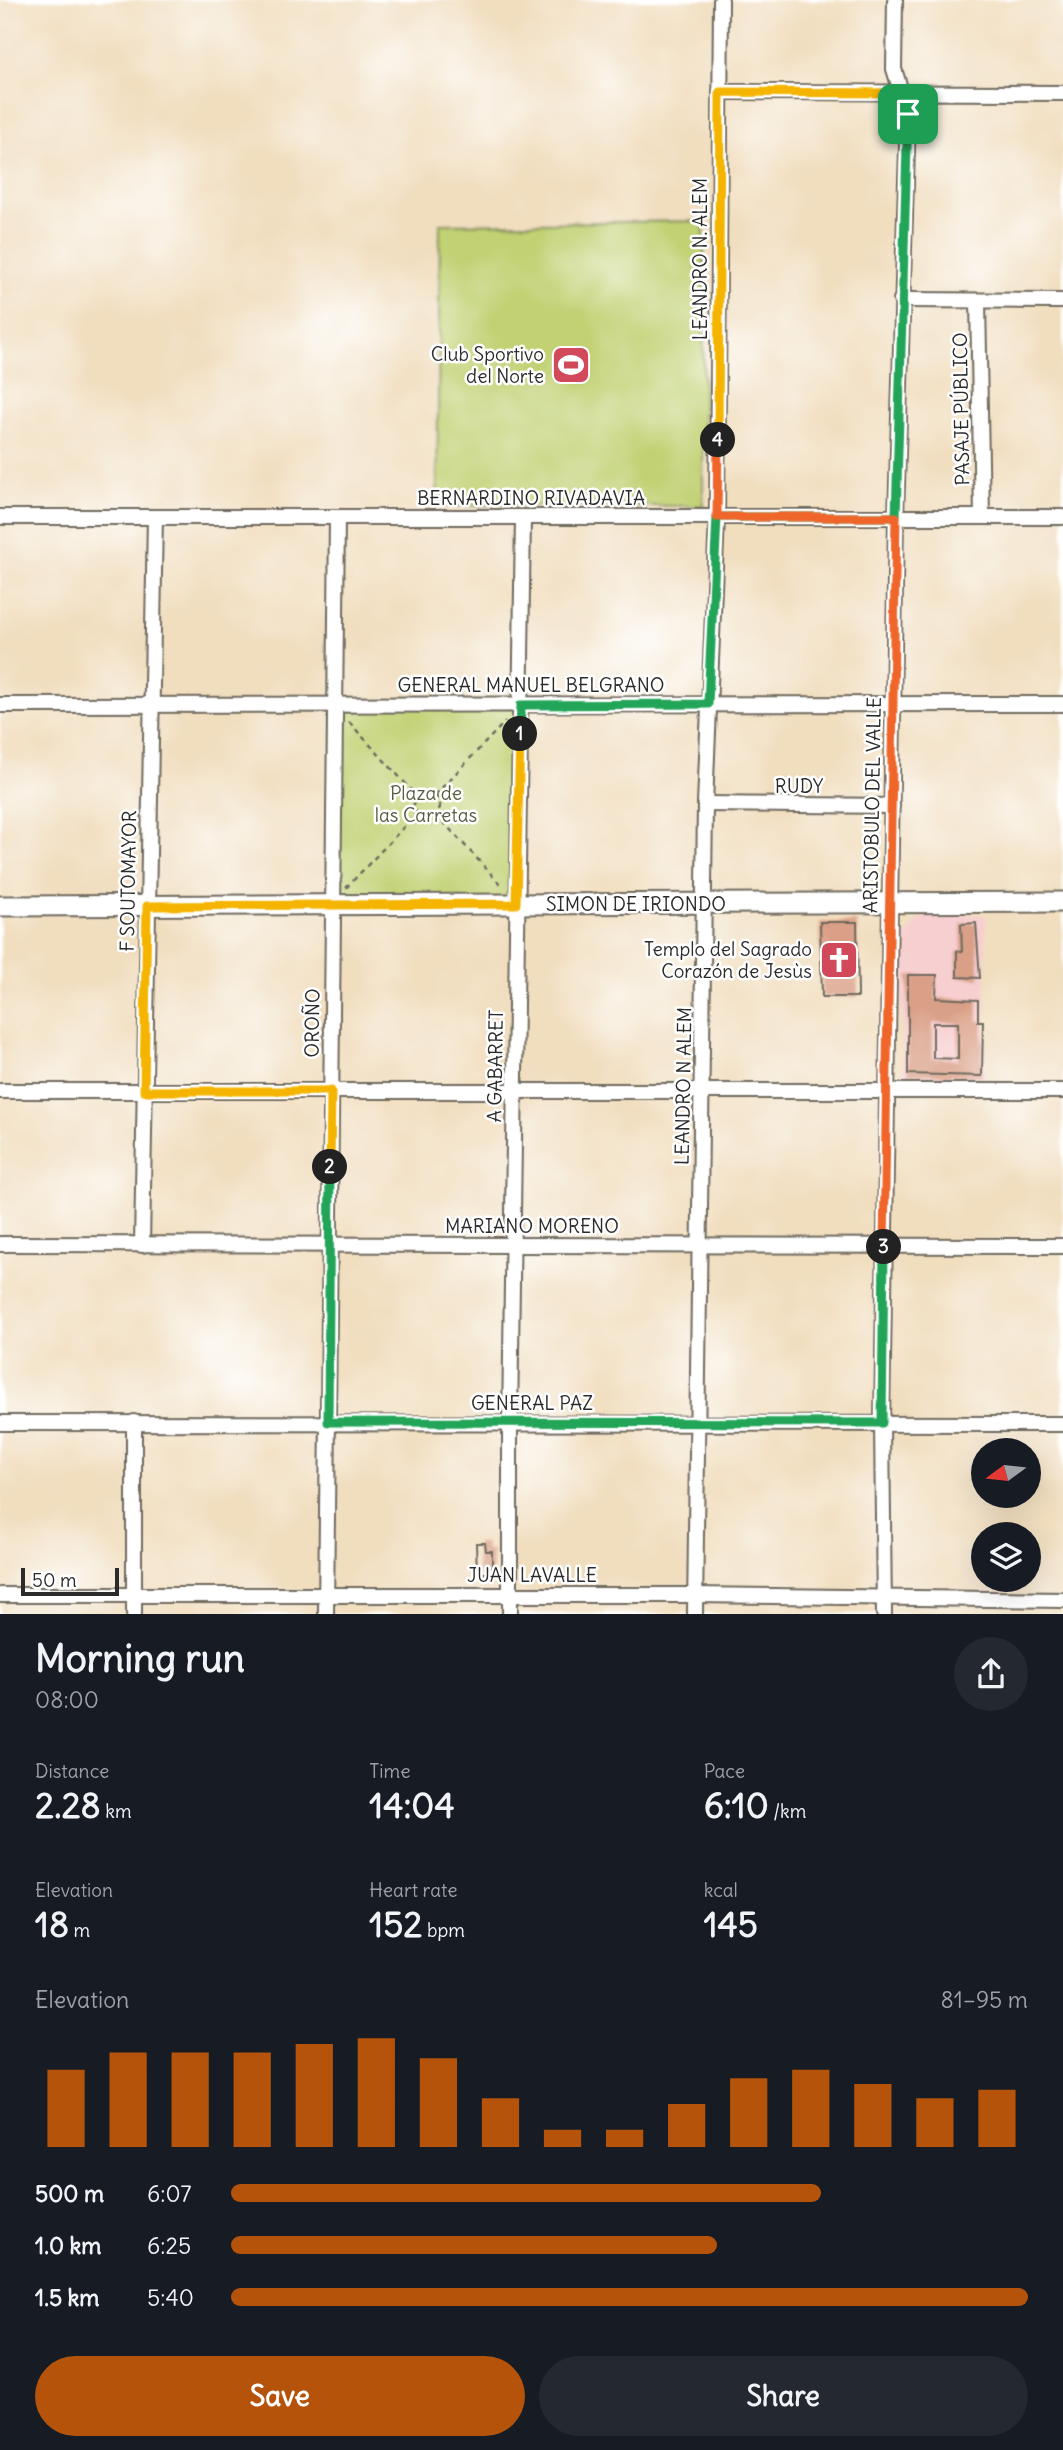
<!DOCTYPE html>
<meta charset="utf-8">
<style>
:root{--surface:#171b24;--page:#242831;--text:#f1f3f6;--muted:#9ea1a6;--accent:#b45309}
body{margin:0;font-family:Delius,sans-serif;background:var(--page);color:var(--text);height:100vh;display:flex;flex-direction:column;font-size:26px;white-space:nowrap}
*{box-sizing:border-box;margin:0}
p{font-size:23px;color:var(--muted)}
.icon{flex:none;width:38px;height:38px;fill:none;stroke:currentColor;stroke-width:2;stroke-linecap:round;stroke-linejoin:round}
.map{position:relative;height:1614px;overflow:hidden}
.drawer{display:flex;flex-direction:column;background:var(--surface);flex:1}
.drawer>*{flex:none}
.needle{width:46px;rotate:255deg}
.buttons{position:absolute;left:971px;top:1438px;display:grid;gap:14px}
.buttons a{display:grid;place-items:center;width:70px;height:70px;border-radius:50%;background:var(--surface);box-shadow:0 7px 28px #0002;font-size:35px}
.scale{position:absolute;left:21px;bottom:18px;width:98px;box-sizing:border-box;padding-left:7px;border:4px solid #2b2b2b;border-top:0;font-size:19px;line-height:24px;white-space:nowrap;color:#2b2b2b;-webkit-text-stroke:5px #fff;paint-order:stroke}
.pin{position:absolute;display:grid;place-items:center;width:60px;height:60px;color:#fff;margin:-30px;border-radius:14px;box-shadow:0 4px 10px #0006}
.km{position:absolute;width:35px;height:35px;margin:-18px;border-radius:50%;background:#222;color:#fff;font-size:19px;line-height:35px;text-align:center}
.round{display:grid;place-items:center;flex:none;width:74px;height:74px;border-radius:37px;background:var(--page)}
.overview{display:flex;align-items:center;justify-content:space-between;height:119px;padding:0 35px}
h1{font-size:38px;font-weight:700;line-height:52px}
.metrics{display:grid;grid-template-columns:repeat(3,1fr);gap:10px;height:119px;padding:7px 35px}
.metrics div{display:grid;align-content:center}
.metrics b{font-size:35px;font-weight:700}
.metrics small{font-size:19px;font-weight:400}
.metrics p{font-size:19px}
.chart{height:196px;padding:14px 35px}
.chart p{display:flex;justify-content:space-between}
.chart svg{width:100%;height:126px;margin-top:7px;stroke:var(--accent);stroke-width:6}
.action{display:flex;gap:14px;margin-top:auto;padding:14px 35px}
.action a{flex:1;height:80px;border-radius:42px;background:var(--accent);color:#fff;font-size:28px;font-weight:700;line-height:80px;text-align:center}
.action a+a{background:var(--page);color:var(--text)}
ul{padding:0 35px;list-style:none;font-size:23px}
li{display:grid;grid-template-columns:112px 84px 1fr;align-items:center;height:52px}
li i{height:18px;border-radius:9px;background:var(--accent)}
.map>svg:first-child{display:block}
</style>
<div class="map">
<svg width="1063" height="1614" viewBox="0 0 1063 1614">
<rect width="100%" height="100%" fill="#fff"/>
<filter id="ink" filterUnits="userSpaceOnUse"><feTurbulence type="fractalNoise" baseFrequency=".0143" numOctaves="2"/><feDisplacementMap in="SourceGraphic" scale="14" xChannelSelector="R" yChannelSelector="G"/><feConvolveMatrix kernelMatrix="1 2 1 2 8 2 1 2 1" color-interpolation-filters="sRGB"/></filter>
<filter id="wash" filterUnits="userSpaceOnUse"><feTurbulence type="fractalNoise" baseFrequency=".00686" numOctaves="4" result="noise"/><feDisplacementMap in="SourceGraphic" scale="28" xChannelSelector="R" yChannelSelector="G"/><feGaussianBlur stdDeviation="1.57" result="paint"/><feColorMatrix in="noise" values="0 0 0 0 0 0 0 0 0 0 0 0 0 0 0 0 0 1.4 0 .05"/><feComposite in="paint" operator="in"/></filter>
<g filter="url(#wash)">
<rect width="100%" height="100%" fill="#f1debf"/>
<polygon fill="#f7cfd0" points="936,914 986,915 985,1079 903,1077 901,941 921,918"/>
<g fill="#c1d173" stroke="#767e4f" stroke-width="2">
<polygon points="704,221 703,506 437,506 440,224"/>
<polygon points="334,705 521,705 516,904 333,907"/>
</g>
<g id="blocks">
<g fill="#daa087" fill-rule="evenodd">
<polygon points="820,922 857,922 858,997 822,997"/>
<polygon points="976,923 980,978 957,977 957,951 962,952 961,924"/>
<path d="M 908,975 L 937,975 L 936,998 L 978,1000 L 978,1021 L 983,1021 L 982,1076 L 908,1074 ZM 933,1023 L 958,1023 L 958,1059 L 933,1058 Z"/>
<polygon points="476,1543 485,1543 486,1551 492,1551 492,1572 477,1574"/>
</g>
</g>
</g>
<g filter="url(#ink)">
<use href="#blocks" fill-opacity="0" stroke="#706a5f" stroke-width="2"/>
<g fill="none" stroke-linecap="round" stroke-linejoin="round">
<g stroke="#706a5f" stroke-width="18">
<g id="street">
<polyline points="720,92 1063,93"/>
<polyline points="901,300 1063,301"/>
<polyline points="978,301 982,517"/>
<polyline points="0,517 1063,517"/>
<polyline points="0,705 1063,704"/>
<polyline points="705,804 892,806"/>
<polyline points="0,1091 1063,1091"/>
<polyline points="0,1244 1063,1246"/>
<polyline points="142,1245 155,517"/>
<polyline points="0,1423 1063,1424"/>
<polyline points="0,1595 695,1595 1063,1600"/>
<polyline points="134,1614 134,1422"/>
<polyline points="326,1614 337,517"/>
<polyline points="510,1614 510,1422 523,518"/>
<polyline points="695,1614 705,804 717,517 721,0"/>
<polyline points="884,1614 882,1423 896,517 908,114 894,69 895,0"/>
</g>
</g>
<g stroke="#706a5f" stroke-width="23">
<polyline id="secondary" points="0,906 1063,902"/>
</g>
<g stroke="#706a5f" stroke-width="2.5" stroke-dasharray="5 5" stroke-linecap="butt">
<polyline points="349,722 417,796"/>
<circle cx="427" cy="805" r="13"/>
<polyline points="435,795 505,722"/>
<polyline points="436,814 503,887"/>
<polyline points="346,888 417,813"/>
</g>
<use href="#street" stroke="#fff" stroke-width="14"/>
<use href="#secondary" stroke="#fff" stroke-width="19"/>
</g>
</g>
<g fill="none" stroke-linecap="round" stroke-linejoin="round" filter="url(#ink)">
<g stroke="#fff" stroke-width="14">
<polyline id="split-1" points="520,734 521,705 708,704 717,517 896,517 908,114"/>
</g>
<g stroke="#fff" stroke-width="14">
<polyline id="split-2" points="330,1167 331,1091 144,1091 147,906 516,904 520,734"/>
</g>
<g stroke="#fff" stroke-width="14">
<polyline id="split-3" points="330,1167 328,1422 882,1423 884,1247"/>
</g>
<g stroke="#fff" stroke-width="14">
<polyline id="split-4" points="718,440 717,517 896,517 884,1247"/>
</g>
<g stroke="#fff" stroke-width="14">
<polyline id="split-5" points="718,440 720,92 901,93 908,114"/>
</g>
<use href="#split-1" stroke="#22a559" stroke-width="9"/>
<use href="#split-2" stroke="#f5b400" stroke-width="9"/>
<use href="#split-3" stroke="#22a559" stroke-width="9"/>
<use href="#split-4" stroke="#f0652b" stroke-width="9"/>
<use href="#split-5" stroke="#f5b400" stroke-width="9"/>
</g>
<defs>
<g id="stadium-square" transform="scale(2.0125)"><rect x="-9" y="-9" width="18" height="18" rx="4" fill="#d1495b" stroke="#fff"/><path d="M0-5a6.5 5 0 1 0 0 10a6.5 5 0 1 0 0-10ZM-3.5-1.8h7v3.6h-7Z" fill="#fff"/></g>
<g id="church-square" transform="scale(2.0125)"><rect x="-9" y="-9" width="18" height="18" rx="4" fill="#d1495b" stroke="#fff"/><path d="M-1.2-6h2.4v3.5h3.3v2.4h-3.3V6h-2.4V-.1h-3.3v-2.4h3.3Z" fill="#fff"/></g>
</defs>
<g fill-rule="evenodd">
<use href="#stadium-square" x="571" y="365"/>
<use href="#church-square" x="839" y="960"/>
</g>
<g text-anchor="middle" stroke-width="5" stroke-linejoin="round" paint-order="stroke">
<g font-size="19" fill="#2b2b2b" stroke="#fff">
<text transform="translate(700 259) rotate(-90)" y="7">LEANDRO N. ALEM</text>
<text transform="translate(961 409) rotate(-91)" y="7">PASAJE PÚBLICO</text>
<text x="531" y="505">BERNARDINO RIVADAVIA</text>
<text x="531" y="692">GENERAL MANUEL BELGRANO</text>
<text x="799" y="793">RUDY</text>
<text transform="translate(872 805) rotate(-89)" y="7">ARISTOBULO DEL VALLE</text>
<text transform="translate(128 881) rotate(-89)" y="7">F SOUTOMAYOR</text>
<text x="636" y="911">SIMON DE IRIONDO</text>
<text transform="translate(312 1023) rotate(-89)" y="7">OROÑO</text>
<text transform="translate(495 1066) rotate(-89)" y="7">A GABARRET</text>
<text transform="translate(683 1086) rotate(-89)" y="7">LEANDRO N ALEM</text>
<text x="532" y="1233">MARIANO MORENO</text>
<text x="532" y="1410">GENERAL PAZ</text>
<text x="532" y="1582">JUAN LAVALLE</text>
</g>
<g font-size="19" fill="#2b2b2b" stroke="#fff" text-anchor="end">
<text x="544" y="361">Club Sportivo<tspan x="544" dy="22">del Norte</tspan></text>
<text x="812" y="956">Templo del Sagrado<tspan x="812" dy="22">Corazón de Jesùs</tspan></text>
</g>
<g font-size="19" fill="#585d41" stroke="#fff">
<text x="426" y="800">Plaza de<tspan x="426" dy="22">las Carretas</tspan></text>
</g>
</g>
</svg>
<div class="buttons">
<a><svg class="needle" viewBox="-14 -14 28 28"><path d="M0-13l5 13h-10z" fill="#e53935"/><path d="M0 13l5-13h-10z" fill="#9ea1a6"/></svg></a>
<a><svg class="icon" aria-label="layers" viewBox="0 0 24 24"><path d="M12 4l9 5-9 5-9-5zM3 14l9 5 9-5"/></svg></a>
</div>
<div class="scale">50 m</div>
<div class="pin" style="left:908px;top:114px;background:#1e9e55"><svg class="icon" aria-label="arrive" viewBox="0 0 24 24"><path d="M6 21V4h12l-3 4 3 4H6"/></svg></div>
<b class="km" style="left:520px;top:734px">1</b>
<b class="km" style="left:330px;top:1167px">2</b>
<b class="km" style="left:884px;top:1247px">3</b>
<b class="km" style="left:718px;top:440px">4</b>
</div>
<section class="drawer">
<div class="overview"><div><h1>Morning run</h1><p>08:00</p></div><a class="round"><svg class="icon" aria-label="share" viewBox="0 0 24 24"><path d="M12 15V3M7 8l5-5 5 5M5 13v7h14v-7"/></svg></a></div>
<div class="metrics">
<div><p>Distance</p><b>2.28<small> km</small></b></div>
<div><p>Time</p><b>14:04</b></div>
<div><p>Pace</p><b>6:10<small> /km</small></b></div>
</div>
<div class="metrics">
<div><p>Elevation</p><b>18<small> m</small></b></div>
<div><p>Heart rate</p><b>152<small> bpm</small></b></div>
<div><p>kcal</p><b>145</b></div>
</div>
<div class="chart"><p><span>Elevation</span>81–95 m</p>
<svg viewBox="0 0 160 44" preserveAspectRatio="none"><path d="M5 44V17M15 44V11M25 44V11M35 44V11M45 44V8M55 44V6M65 44V13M75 44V27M85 44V38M95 44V38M105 44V29M115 44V20M125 44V17M135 44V22M145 44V27M155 44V24"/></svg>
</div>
<ul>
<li><b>500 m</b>6:07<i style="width:74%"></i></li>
<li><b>1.0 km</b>6:25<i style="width:61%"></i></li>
<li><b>1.5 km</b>5:40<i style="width:100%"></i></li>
</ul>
<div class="action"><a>Save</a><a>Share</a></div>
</section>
